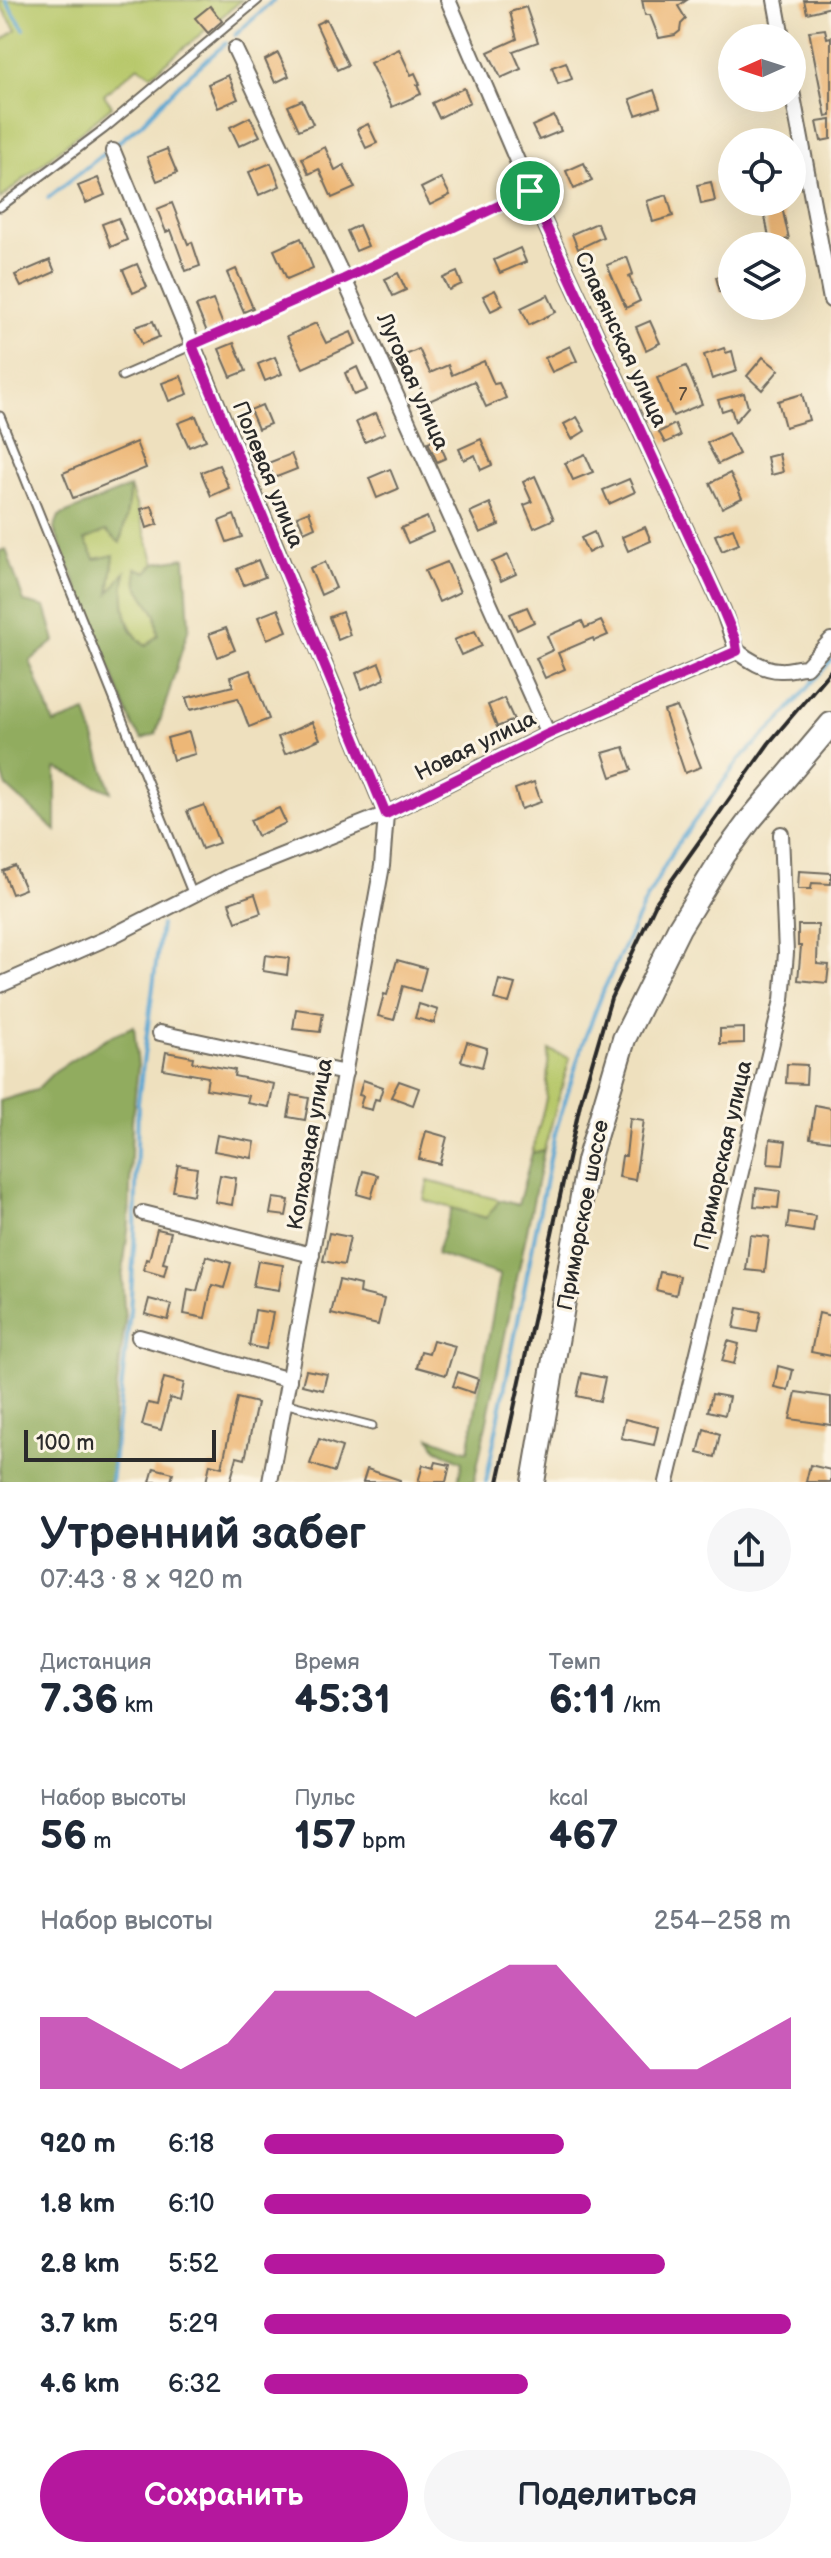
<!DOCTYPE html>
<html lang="ru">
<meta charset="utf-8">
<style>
:root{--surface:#fff;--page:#f6f6f7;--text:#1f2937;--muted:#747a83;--accent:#b5179e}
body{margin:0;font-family:"Balsamiq Sans",sans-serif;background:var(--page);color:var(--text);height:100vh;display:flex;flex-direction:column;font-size:30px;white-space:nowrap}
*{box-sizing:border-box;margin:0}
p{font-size:26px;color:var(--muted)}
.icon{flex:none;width:44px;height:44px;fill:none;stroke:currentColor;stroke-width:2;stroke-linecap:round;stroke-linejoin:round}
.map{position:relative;height:1482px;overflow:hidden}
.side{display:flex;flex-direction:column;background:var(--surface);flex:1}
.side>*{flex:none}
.needle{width:52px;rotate:267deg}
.controls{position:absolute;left:718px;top:24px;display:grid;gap:16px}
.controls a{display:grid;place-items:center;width:88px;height:88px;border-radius:50%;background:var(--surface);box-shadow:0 8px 32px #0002;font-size:40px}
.scale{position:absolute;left:24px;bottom:20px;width:192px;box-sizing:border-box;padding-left:8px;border:4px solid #2b2b2b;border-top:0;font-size:22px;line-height:28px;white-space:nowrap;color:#2b2b2b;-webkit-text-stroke:6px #fcf5e5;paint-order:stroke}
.pin{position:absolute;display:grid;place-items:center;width:68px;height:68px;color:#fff;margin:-34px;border:4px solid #fff;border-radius:50%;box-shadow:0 2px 8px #0007}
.round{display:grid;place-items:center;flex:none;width:84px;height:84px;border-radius:42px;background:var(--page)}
.summary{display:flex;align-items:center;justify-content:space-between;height:136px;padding:0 40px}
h1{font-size:44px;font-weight:700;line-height:60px}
.metrics{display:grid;grid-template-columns:repeat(3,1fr);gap:12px;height:136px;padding:8px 40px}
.metrics div{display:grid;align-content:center}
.metrics b{font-size:40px;font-weight:700}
.metrics small{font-size:22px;font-weight:400}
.metrics p{font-size:22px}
.chart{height:224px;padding:16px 40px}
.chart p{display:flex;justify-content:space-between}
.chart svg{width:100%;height:144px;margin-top:8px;fill:var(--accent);opacity:.7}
.primary-button{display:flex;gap:16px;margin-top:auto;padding:16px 40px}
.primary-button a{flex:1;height:92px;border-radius:48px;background:var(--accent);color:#fff;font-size:32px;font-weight:700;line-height:92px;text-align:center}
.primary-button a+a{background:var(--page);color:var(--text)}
ul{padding:0 40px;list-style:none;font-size:26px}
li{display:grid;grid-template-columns:128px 96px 1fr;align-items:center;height:60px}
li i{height:20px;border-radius:10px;background:var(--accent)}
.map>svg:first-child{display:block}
</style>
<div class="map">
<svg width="831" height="1482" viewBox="0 0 831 1482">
<rect width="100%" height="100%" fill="#fcf5e5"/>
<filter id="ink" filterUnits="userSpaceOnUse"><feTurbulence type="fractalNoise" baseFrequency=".0125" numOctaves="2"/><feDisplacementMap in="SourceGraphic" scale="16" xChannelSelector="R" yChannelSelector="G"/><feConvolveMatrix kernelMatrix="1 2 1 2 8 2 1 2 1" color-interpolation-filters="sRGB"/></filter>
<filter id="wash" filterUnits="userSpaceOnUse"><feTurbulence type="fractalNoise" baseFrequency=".006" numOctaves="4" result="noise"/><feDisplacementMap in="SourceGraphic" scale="32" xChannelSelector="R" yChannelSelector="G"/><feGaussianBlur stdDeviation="1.8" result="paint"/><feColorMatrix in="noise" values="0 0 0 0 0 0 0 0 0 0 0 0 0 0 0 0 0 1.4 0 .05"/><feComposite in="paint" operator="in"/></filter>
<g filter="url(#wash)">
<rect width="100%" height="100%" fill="#eee0be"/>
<g fill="#b7c86b" stroke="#717a4b" stroke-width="2">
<polygon points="0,0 242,0 151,75 138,66 104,95 112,106 0,199 0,42 16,30 0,5"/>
<path d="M 130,487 L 155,563 L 147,572 L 136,568 L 137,585 L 156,615 L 158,635 L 146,646 C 123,628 122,601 125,574 L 109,594 L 114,556 L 95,559 L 84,540 L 106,531 L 120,542 L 126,519 Z"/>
<polygon points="549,1050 570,1058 544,1150 532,1153 546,1099"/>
<polygon points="428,1181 500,1200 486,1218 424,1200"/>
</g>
<g fill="#91ac5f" stroke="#5e6c45" stroke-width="2">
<path d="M 130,487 L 126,519 L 120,543 L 106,531 L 85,540 L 95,559 L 114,555 L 109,593 L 125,572 C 122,600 122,628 146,646 L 158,635 L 156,615 L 137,585 L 136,568 L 147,572 L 155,563 L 185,558 L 189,627 L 156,734 L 142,739 L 133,726 L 54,529 L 59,516 Z"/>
<polygon points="6,549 24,602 45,607 55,641 30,661 54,724 86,712 111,792 56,768 56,831 7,787 0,768 0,551"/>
<polygon points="134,1026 138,1067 132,1121 129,1223 122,1278 125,1321 114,1410 111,1482 0,1482 0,1101 36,1090 55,1071 107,1038"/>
<polygon points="544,1150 474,1482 458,1482 462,1462 436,1449 430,1437 468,1451 500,1275 436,1254 452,1208 486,1218 500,1200 518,1205 532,1153"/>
</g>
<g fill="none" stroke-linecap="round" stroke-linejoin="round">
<g stroke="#5aa6d2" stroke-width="4">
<polyline points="5,0 24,29"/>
<polyline points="235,35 274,0"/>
<polyline points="48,198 141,124 179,84 226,43"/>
<polyline points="111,1482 130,1311 135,1232 138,1102 161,925"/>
<polyline points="486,1482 555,1133 583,1043 604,989 645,902 674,849 740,759 782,718 831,660"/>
</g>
</g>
<g id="blocks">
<g fill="#edb777">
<polygon points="642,0 687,0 678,6 686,19 681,24 680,31 675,35 659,38 650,15 645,15"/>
<polygon points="804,0 831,0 831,7 807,13"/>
<polygon points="210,6 222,21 208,33 195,18"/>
<polygon points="526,7 538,42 513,51 521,69 501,78 488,52 517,39 510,12"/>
<polygon points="326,19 348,65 337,70 316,24"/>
<polygon points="825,29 827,38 831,37 831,116 826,117 809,31"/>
<polygon points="399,49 411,75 415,73 420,84 417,85 421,94 392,107 370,63"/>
<polygon points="278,53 289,76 275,83 265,60"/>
<polygon points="566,62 572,79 558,84 552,67"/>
<polygon points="228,75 238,99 218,108 208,84"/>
<polygon points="464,88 470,102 439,118 432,103"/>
<polygon points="654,90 660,107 636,115 630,99"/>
<polygon points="302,100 313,124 299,130 288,106"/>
<polygon points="554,116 561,131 539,140 532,126"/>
<polygon points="250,117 260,136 239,146 230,127"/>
<polygon points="831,120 831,139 821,141 817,122"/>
<polygon points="368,124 377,143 366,148 357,129"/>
<polygon points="325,147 335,170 344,165 355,188 332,198 319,169 309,174 302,158"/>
<polygon points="167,149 177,173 157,181 147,157"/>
<polygon points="271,163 280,186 259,195 249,172"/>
<polygon points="584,163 592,181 574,189 566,171"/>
<polygon points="98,178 105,195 86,203 78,186"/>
<polygon points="441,178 450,195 430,205 421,188"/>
<polygon points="711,182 715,201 701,204 697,185"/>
<polygon points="667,195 673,216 653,222 647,201"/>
<polygon points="172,203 188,244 192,242 200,266 186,271 171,230 166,232 157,209"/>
<polygon points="782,207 789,239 770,243 764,211"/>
<polygon points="118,218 127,240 111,247 102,224"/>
<polygon points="597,223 603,237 578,249 572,234"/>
<polygon points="359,225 368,246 356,251 347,231"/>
<polygon points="301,238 313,268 287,279 274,250"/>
<polygon points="520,248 526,262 500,273 494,260"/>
<polygon points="627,257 633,274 629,276 640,301 626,308 607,265"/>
<polygon points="50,260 55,272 21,287 15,275"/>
<polygon points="137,264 147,287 133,293 123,270"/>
<polygon points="236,269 253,308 244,312 227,273"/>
<polygon points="457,272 462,284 449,290 443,278"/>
<polygon points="398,273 406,290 393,296 385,279"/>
<polygon points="732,274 732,290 720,292 716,277"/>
<polygon points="495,290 503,305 491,311 483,296"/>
<polygon points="548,295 556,312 529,325 521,308"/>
<polygon points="213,300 223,325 207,332 196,306"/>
<polygon points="153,321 159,337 142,344 135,327"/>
<polygon points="650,321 660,343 646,350 636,327"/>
<polygon points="316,323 326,343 351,332 356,344 303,368 287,336"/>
<polygon points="234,343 246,371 231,377 219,349"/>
<polygon points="570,346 577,361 552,372 545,358"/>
<polygon points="724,348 726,353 732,351 737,371 712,379 704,355"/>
<polygon points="419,349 430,373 448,365 452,375 484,361 494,384 499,383 506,398 486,407 474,381 427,402 412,370 398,376 392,361"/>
<polygon points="275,357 282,374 265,381 258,364"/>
<polygon points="763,357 779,370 762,390 747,376"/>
<polygon points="686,366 702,404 673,416 657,378"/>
<polygon points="357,367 367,390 354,395 345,373"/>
<polygon points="181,376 188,394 169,401 162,383"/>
<polygon points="744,393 748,407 735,422 731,408 722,411 718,400"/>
<polygon points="802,394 809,420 785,427 778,401"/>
<polygon points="262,405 270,424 258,429 250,410"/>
<polygon points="376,413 385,433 365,442 356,422"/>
<polygon points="196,416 206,440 189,447 178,423"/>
<polygon points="577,417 585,431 572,439 564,424"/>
<polygon points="675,424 680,436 665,443 659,432"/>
<polygon points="728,433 739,454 718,464 707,443"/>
<polygon points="437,438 446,458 437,462 428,442"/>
<polygon points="481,439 492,465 481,470 475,455 464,460 459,449"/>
<polygon points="136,442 146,468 73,498 63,473"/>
<polygon points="291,454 297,469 274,478 268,463"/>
<polygon points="585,454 593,472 573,480 565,463"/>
<polygon points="779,454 783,472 771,475 767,457"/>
<polygon points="219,465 229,488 211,496 201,472"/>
<polygon points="390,469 398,489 377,498 369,478"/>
<polygon points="730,473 742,498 722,508 710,483"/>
<polygon points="535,476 554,519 534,528 524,505 532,502 523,482"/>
<polygon points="629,479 635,492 609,504 603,490"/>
<polygon points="490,503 499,525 480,533 470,512"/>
<polygon points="152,506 158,524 147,528 141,509"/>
<polygon points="309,511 315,527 304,532 297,516"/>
<polygon points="234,515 242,537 227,542 219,521"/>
<polygon points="427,517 433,532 408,543 401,528"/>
<polygon points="645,527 651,541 628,551 622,537"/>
<polygon points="733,528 739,544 722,551 715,535"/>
<polygon points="594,532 600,547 588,553 581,538"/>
<polygon points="508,555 516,574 501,581 492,562"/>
<polygon points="258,560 265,577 244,585 237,569"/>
<polygon points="325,562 336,588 321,595 310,568"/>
<polygon points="447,562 460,592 439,602 425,571"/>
<polygon points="527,607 534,622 517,630 510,614"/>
<polygon points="278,609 287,631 267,639 258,617"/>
<polygon points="342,612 350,635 338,640 329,617"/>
<polygon points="582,621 585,628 601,621 608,635 594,641 593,638 558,653 565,669 545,678 536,658 553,650 547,636"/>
<polygon points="226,628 235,650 218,657 209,634"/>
<polygon points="475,631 482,646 461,655 454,640"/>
<polygon points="379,663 385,679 362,689 356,673"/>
<polygon points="250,670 269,719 249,727 238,698 190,710 186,698 233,686 230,677"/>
<polygon points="504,698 514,720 497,727 488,705"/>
<polygon points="677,707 701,767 685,773 664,711"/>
<polygon points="312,722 320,739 285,754 278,737"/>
<polygon points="189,732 195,754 173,760 167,738"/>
<polygon points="624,747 632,770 611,777 603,753"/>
<polygon points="534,782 541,802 521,809 515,789"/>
<polygon points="204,805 219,843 202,849 187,811"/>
<polygon points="279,808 286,823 257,836 250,820"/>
<polygon points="15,866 25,889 12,894 3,871"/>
<polygon points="799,871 831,873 831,884 812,883 811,889 798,889"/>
<polygon points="255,894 261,913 236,922 229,903"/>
<polygon points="798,925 818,925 817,964 829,965 827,983 798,980 801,946 798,946"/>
<polygon points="265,955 289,958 287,975 263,971"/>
<polygon points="397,960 426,968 420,991 403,986 394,1020 378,1016 384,994 387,995"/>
<polygon points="499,980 515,984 509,1003 494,999"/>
<polygon points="419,1004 438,1010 434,1023 415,1018"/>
<polygon points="296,1009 323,1013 320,1032 293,1029"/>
<polygon points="744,1028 744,1043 720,1044 720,1029"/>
<polygon points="467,1042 487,1048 482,1067 461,1061"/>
<polygon points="166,1052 193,1057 192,1062 235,1070 234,1076 274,1084 269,1107 247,1103 249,1096 206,1089 208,1077 163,1069"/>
<polygon points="787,1064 807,1065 806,1084 786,1083"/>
<polygon points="363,1080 383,1087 379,1100 375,1099 372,1110 360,1107 363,1096 359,1095"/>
<polygon points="399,1081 419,1088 413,1105 391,1097"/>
<polygon points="292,1095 309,1098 305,1120 288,1117"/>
<polygon points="815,1105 831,1108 831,1141 810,1138"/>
<polygon points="630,1118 644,1120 635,1180 619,1177 622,1156 626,1156"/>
<polygon points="426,1131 447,1137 440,1164 419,1159"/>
<polygon points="217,1135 255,1142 252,1158 214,1151"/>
<polygon points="770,1139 786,1141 783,1165 768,1164"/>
<polygon points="178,1165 197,1168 193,1195 173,1191"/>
<polygon points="363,1171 378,1175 371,1198 357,1194"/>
<polygon points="220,1175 236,1178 232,1205 215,1202"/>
<polygon points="756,1188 780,1191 778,1208 754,1206"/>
<polygon points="273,1198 289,1200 286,1216 270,1214"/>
<polygon points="789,1212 815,1216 813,1232 787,1228"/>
<polygon points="157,1229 171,1232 163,1263 167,1264 164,1276 143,1270 146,1259 149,1260"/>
<polygon points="329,1233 350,1237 344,1265 323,1261"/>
<polygon points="750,1235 769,1237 765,1272 746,1270"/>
<polygon points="206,1256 231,1263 224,1288 212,1285 205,1318 184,1314 188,1289 197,1291"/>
<polygon points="258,1261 283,1265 279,1290 253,1286"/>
<polygon points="660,1272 680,1276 676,1295 656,1290"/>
<polygon points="339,1280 360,1285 359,1293 384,1299 378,1325 331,1314"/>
<polygon points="149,1299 172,1305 168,1320 145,1314"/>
<polygon points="738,1308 761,1312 757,1332 734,1328"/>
<polygon points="255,1310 273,1313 266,1349 249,1346"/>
<polygon points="819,1313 831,1316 831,1356 811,1352"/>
<polygon points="433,1340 455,1346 446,1375 417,1367 421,1351 429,1353"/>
<polygon points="728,1341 739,1344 734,1364 722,1361"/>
<polygon points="778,1366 793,1370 788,1390 774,1387"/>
<polygon points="306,1370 327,1374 323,1390 302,1385"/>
<polygon points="458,1372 478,1379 474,1393 453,1386"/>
<polygon points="582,1373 605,1378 600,1401 577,1396"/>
<polygon points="164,1378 184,1383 180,1401 170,1398 161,1430 142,1425 148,1403 157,1405"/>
<polygon points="796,1392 831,1397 831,1425 790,1419"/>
<polygon points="712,1394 729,1397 725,1415 708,1411"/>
<polygon points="237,1398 257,1403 245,1459 237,1457 230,1482 206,1482 210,1464 222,1467"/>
<polygon points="625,1419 658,1427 654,1445 621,1438"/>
<polygon points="704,1429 720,1434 715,1457 698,1453"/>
<polygon points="319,1439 342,1447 334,1472 310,1464"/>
<polygon points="436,1462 450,1465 446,1482 418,1482 423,1465 434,1468"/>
<polygon points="810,1465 831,1470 831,1482 806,1482"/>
<polygon points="154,1468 173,1473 171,1482 150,1482"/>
<polygon points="367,1469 400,1480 400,1482 363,1482"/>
</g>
</g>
</g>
<g filter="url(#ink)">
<use href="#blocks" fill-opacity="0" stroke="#6f6a5e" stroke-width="2"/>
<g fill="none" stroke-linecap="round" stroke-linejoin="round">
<g stroke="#6f6a5e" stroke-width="11">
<g id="service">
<polyline points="0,207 104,129 258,0"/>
<polyline points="122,376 344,279 530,191"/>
<polyline points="0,416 193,895"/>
<polyline points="284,1403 372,1426"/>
</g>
</g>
<g stroke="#6f6a5e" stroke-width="18">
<g id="minor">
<polyline points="448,0 530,191 723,610 737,651"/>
<polyline points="775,0 782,38"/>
<polyline points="235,49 344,279 548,734"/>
<polyline points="792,91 831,300"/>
<polyline points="113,151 386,814 382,866 270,1482"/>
<path d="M 0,985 L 114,935 L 230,876 L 386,814 L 548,734 L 737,651 C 749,660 764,670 780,670 C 789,671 797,667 806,667 L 831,640"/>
<polyline points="160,1033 345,1073"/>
<polyline points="143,1213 312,1255"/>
<polyline points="139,1337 289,1380"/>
<polyline points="667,1482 782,1000 786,953 781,834"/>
</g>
</g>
<g stroke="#6f6a5e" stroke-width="26">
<polyline id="primary" points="533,1482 588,1161 624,1039 679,928 724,855 750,820 831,724"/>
</g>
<use href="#service" stroke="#fff" stroke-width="7"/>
<use href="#minor" stroke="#fff" stroke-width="14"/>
<use href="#primary" stroke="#fff" stroke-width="22"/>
<polyline stroke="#2b2b2b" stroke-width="4" points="498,1482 580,1104 611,998 657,901 769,743 831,670"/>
</g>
</g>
<g fill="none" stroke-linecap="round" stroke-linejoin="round" filter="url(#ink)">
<g stroke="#fff" stroke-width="16">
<polygon id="route" points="530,191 723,610 735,639 737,651 548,734 386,814 192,345 344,279"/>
</g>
<use href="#route" stroke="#b5179e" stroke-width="10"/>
</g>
<g text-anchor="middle" stroke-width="6" stroke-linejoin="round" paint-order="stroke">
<g font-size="18" fill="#5c4e3e">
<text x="683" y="400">7</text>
</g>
<g font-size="22" fill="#2b2b2b" stroke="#fcf5e5">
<text transform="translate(622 339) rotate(65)" y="8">Славянская улица</text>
<text transform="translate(414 381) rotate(66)" y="8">Луговая улица</text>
<text transform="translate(269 474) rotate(68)" y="8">Полевая улица</text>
<text transform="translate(475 745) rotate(-26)" y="8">Новая улица</text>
<text transform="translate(309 1144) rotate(-80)" y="8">Колхозная улица</text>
<text transform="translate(722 1155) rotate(-77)" y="8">Приморская улица</text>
<text transform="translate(582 1215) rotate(-79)" y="8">Приморское шоссе</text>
</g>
</g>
</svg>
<div class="controls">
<a><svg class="needle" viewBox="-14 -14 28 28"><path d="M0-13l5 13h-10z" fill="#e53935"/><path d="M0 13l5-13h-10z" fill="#747a83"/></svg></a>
<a><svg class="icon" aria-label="locate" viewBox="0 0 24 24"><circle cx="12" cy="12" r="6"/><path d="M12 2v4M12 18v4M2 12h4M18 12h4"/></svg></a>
<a><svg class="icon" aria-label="layers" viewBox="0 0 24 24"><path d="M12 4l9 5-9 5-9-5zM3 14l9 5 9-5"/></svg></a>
</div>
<div class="scale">100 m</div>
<div class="pin" style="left:530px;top:191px;background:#1e9e55"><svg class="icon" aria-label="arrive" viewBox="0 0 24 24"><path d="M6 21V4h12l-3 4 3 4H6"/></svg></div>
</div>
<section class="side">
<div class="summary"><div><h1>Утренний забег</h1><p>07:43 · 8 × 920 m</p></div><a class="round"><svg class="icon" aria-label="share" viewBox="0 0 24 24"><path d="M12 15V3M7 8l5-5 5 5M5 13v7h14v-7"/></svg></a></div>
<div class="metrics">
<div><p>Дистанция</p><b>7.36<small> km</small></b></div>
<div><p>Время</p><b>45:31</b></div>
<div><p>Темп</p><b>6:11<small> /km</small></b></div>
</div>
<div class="metrics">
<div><p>Набор высоты</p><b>56<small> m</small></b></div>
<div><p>Пульс</p><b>157<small> bpm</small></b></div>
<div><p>kcal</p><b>467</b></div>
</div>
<div class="chart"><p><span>Набор высоты</span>254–258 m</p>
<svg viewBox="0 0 160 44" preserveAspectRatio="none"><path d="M0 44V22L10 22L20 30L30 38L40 30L50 14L60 14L70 14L80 22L90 14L100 6L110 6L120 22L130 38L140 38L150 30L160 22V44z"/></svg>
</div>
<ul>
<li><b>920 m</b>6:18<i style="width:57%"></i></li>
<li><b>1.8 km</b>6:10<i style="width:62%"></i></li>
<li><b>2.8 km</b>5:52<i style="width:76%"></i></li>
<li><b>3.7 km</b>5:29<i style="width:100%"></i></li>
<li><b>4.6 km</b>6:32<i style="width:50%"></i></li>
</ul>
<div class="primary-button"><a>Сохранить</a><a>Поделиться</a></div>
</section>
